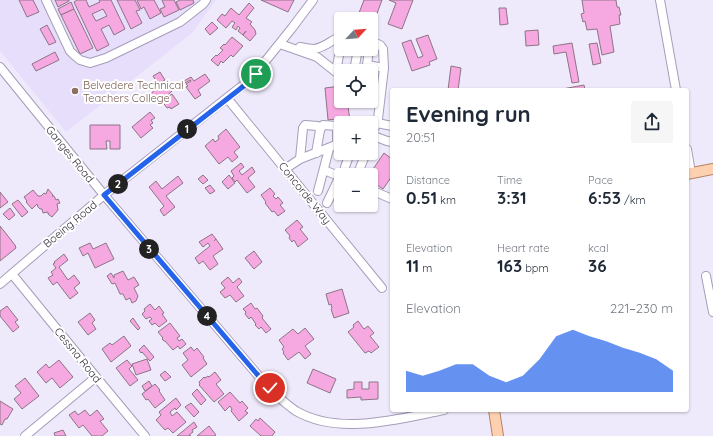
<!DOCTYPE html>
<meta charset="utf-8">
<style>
:root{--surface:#fff;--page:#f6f6f7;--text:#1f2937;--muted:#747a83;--accent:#2563eb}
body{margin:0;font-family:Quicksand,sans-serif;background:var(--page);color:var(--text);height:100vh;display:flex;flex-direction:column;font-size:15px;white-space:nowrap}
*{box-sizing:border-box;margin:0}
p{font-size:13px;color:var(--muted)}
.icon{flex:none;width:22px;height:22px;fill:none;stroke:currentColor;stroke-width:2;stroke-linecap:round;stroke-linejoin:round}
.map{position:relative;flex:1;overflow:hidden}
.side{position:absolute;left:390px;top:88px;width:299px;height:324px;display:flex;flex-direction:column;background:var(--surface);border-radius:4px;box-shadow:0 1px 3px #0004}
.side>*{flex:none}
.needle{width:26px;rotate:64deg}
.buttons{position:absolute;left:334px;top:12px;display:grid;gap:8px}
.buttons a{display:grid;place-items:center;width:44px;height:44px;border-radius:4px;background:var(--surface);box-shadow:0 1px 3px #0004;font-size:20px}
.pin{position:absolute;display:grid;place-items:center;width:34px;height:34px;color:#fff;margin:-17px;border:2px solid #fff;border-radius:50%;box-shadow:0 1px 4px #0007}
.km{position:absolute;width:20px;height:20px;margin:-10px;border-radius:50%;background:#222;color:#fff;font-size:11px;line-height:20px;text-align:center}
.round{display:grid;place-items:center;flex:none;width:42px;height:42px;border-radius:4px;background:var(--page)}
.summary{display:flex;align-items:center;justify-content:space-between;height:68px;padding:0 16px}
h1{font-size:22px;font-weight:700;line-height:30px}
.figures{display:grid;grid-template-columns:repeat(3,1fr);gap:6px;height:68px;padding:4px 16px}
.figures div{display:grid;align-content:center}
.figures b{font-size:17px;font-weight:700}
.figures small{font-size:11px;font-weight:400}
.figures p{font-size:11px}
.chart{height:112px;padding:8px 16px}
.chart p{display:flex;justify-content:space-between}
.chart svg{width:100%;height:72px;margin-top:4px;fill:var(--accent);opacity:.7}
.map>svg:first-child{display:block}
</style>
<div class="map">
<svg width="713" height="436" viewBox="0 0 713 436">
<rect width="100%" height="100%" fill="#efeafb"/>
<polygon fill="#e7defb" points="0,0 216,0 192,33 66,132 0,51"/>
<g fill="#f6a8e0" stroke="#8d7486" fill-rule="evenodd">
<polygon points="19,0 33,0 39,12 27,17"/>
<polygon points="55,0 69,0 69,1 58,7"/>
<path d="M 77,0 L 86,0 L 89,7 L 100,2 L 99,0 L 111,0 L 125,29 L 114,35 L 109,25 L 101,29 L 109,45 L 97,51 L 74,2 ZM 103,9 L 107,16 L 96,21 L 92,14 Z"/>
<polygon points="117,0 135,0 140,10 136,11 142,23 131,29"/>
<polygon points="137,0 154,0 161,13 150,19 144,7 141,9"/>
<polygon points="162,0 174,0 179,10 164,17 160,9 165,7"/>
<polygon points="180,0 193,0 194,3 180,10 176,2"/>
<polygon points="261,0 294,0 288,12"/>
<polygon points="364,0 382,0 375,19 359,13"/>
<polygon points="389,0 413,0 402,29 388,24 396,3"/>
<polygon points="582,0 616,0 617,7 619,7 621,15 619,15 620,24 610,26 614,52 602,55 597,29 587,30 585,21 583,22 581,14 584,13"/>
<polygon points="71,2 74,9 61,15 58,9"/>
<polygon points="249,3 254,8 246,18 252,22 250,24 255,30 256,34 250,41 243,35 246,31 243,35 238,31 240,28 238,26 236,30 232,27 235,23 232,21 226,28 217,20 222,14 225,16 231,8 239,15"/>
<polygon points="499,8 506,8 508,24 500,25"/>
<polygon points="74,9 93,48 80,54 61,15"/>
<polygon points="212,22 218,28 210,35 205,29"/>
<polygon points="47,25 56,42 49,45 40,29"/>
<polygon points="538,30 539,45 526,46 525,31"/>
<polygon points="428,35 437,59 429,62 430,65 412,71 402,43 411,40 418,58 423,56 416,39"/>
<polygon points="232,37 243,46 233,57 231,55 223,63 221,61 218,66 211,60 216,55 217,56 223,50 220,48 224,44 225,45"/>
<polygon points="572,43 579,82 572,83 566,52 554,54 553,46"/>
<polygon points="597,43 601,63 593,65 589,44"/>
<polygon points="55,52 59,60 36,71 32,64"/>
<polygon points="451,66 461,68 458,90 448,90"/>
<polygon points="160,72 165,80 158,84 153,76"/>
<polygon points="205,74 210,81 198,90 201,95 195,99 186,87 188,86 186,84 191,81 190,80 185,83 184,81 191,77 194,81"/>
<polygon points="584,85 585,90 557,90"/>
<polygon points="158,86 162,90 167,86 172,91 158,104 150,95"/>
<polygon points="341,86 341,101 370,101 370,104 348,106 350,121 344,122 343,118 328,120 325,88"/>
<polygon points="172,94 179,104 171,109 170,107 167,108 162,101"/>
<polygon points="150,112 155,118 151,120 153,123 150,125 153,128 141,138 132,127"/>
<polygon points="90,125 120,125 120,149 110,149 110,141 106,141 107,149 90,149"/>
<polygon points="226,129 240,147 234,152 238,157 232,162 228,157 219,164 205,146 213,139 215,142 219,139 218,136"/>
<polygon points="384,153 392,159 392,176 383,189 371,181 371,175 369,175"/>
<polygon points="241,163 244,167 239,171 242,175 252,167 255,172 248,178 255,187 247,193 237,180 235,182 232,178 234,176 231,171"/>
<polygon points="203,175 208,180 203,184 198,179"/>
<polygon points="229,175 235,183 228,189 222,182"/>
<polygon points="178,176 183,183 166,196 175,207 164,216 160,210 164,206 149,187 156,181 162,189"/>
<polygon points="210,185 215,191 210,194 205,188"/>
<polygon points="270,188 275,194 273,196 276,199 278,197 283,203 280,205 285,211 278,216 274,211 272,212 265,203 266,202 261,195"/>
<polygon points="48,189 53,195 52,196 54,196 56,200 58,199 60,203 57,204 58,210 52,217 48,214 48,212 43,213 42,209 40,209 38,207 37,204 32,209 26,202 27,201 24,197 33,190 38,196 41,196 44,193 46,194"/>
<polygon points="0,192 8,202 0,208"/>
<polygon points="18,200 28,212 22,217 12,204"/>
<polygon points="10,208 15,215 9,220 3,214"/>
<polygon points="297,220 303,227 300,229 308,239 298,247 294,240 292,242 289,238 290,236 285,230"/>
<polygon points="0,226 15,245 16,248 0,261"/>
<polygon points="212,234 216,239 214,241 216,239 223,249 213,256 218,264 210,270 203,261 199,264 195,258 210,246 208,243 203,247 199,242"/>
<polygon points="90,243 93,249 106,243 114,259 95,268 88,253 83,256 79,248"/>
<polygon points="254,251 262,262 254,269 245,258"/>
<polygon points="64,254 68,260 59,267 68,280 74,275 80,283 74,288 78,293 70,299 57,282 53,285 48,278 53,275 51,272 56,268 53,264 55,263 54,262"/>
<polygon points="123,271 128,280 134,277 139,285 134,288 138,296 136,301 132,303 130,298 126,300 123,294 120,294 115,283 112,284 107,276 111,273 114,278 114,275"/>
<polygon points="228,277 233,283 239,278 242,282 237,287 244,296 236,302 230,295 225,298 220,292 225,288 221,283"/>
<polygon points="342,289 349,313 334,318 331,309 332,308 331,304 329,305 326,294"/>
<polygon points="251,303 255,309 257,308 263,316 262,318 271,329 266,333 261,327 259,329 255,325 256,324 251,317 249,319 245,314 246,312 243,309"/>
<polygon points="150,304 155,310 159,306 164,313 162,314 167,321 159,327 155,323 152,325 149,321 152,319 150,317 146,319 142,314 145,311 144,309"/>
<polygon points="7,306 18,320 15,322 19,327 13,332 0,316 0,311"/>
<polygon points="90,313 95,320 92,323 96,329 88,335 78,322"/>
<polygon points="133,318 140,328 138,330 130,321"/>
<polygon points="358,321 364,329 368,326 374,333 370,336 379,347 371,353 369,351 365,353 348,332 354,327 353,325"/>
<polygon points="170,323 180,336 177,338 179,341 182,339 186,344 180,349 178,346 173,350 165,341 164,341 162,339 163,338 158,332"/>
<polygon points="305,328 314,339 305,346 311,354 305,359 299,352 288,360 283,353 284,352 282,349 284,347 279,340 293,329 298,334"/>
<polygon points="124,336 131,346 111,362 102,349 110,343 112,345"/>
<polygon points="144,345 154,357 150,361 142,352 141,353 139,350"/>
<polygon points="191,347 194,351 197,348 204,357 203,358 207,364 191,377 182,365 188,360 183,353"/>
<polygon points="147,359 151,370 136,375 132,364"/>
<polygon points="59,360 73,377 60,388 52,378 46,383 37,372 46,364 49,368"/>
<polygon points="127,360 132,366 129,369 138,380 130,386 116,368"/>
<polygon points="313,369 336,379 330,393 307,383"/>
<polygon points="165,371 171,377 165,381 160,375"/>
<polygon points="215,372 221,380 216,384 224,394 214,402 199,385 200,384 199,382 204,377 205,378 208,376 209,377"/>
<polygon points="25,378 39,396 22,409 14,399 21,393 15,386"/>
<polygon points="149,381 152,386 145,391 142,386"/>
<polygon points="354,382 362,382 362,389 369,389 369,382 378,382 378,399 361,400 361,397 347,398 347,390 354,389"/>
<polygon points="155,384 160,390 159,391 165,400 155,408 148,399 146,400 142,394"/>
<polygon points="197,389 206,400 201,405 192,394"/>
<polygon points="230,392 240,403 242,401 248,408 245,411 248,413 239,421 231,411 232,409 230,406 225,411 218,402"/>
<polygon points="176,398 181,405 176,410 175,408 170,412 172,416 177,412 186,422 173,433 168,428 165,430 156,420 161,415 159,412"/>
<polygon points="0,401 13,409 7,419 5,419 2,425 0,424"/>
<polygon points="191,403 199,412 194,417 185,407"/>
<polygon points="85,410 90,416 97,410 104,419 100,421 108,431 102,436 92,436 83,425 79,428 69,415 75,411 78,415"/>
<polygon points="260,418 275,432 272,436 261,436 250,426 256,419 258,421"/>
<polygon points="194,422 197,427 192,430 193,432 189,435 191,436 177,436"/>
<polygon points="209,426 216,435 214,436 197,436"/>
<polygon points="63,430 66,436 55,436 54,433"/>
</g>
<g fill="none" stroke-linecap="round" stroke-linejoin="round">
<g stroke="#a69db9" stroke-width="10">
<g id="minor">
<polyline points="46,0 70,51 74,55 80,60 90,63 106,58 180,22 203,4 206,0"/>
<polyline points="660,0 676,90"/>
<polyline points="371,41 380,45 383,49 384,68 378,119 375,127 371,131"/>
<polyline points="280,44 317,57 336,72 341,73"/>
<path d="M 300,47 C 305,48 310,49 314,49 C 324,48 332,40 341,36"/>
<polyline points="367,65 384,68"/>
<path d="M 0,67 L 104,195 L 256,373 C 268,387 281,401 296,411 C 339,436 398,419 444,410"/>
<polyline points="354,71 358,49"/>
<polyline points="364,71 367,65 369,49"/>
<polyline points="336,72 341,44"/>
<polyline points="227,98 382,288"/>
<polyline points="377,123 392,126"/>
<polyline points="320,130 323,125 337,126 337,145"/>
<polyline points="371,135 387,141 392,142"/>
<polyline points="687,149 691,173"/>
<polyline points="300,159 341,143"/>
<polyline points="345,167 350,153"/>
<polyline points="285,169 300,159 303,128 305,125 318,126 320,130 316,153"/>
<polyline points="324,170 341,177"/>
<polyline points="358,173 366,153"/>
<polyline points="371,190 392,199"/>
<polyline points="318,191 329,149"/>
<polyline points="327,203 340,176"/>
<polyline points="12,274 96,377 145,436"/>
<polyline points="706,276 713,312"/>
<polyline points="0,284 104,195 251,79 292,28 313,0"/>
<polyline points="25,436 96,377"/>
</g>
</g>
<g stroke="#b58365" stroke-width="12">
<g id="major">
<polyline points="687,174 713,169"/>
<polyline points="494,410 498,436"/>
</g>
</g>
<use href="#minor" stroke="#fff" stroke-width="8"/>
<use href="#major" stroke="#fdd0b0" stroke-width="10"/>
</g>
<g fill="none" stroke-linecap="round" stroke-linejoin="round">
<g stroke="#fff" stroke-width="8">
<polyline id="route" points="256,74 245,85 104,195 256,373 270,388"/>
</g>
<use href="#route" stroke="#2563eb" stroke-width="5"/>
</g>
<circle fill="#8d6e63" stroke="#fff" stroke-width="1.5" cx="75" cy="91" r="4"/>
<g text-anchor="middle" stroke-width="4" stroke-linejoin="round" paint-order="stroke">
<g font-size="11" fill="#785e54" stroke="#fff" text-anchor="start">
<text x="83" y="89">Belvedere Technical<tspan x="83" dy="13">Teachers College</tspan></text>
</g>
<g font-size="11" fill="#332f3a" stroke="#fff">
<text transform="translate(70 154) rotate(51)" y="4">Ganges Road</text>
<text transform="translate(305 193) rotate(51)" y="4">Concorde Way</text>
<text transform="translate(70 224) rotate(-40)" y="4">Boeing Road</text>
<text transform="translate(78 355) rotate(51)" y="4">Cessna Road</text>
</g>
</g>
</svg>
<div class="buttons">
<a><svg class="needle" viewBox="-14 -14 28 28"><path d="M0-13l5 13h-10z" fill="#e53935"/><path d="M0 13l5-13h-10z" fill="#747a83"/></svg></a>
<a><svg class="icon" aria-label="locate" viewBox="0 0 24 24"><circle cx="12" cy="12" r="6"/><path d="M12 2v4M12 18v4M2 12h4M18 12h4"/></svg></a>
<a>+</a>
<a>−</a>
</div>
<div class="pin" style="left:256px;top:74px;background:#1e9e55"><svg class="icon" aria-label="arrive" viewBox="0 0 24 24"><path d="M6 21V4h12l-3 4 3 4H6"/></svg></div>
<div class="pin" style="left:270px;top:388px;background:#d93025"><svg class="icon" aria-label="check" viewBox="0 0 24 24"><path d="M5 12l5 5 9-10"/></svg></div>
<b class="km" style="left:187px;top:129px">1</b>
<b class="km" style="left:118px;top:184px">2</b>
<b class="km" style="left:149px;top:249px">3</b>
<b class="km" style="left:207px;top:316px">4</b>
<section class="side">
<div class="summary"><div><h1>Evening run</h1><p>20:51</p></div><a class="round"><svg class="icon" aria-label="share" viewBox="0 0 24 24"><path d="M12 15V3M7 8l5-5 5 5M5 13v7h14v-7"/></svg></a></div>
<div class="figures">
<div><p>Distance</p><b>0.51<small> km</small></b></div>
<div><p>Time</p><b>3:31</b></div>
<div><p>Pace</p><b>6:53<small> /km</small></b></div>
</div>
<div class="figures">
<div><p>Elevation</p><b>11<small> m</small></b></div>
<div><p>Heart rate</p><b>163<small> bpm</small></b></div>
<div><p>kcal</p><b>36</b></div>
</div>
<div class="chart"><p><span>Elevation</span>221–230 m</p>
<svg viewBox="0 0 160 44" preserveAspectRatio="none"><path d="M0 44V31L10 34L20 31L30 27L40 27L50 34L60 38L70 34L80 24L90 10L100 6L110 10L120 13L130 17L140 20L150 24L160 31V44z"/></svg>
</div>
</section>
</div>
